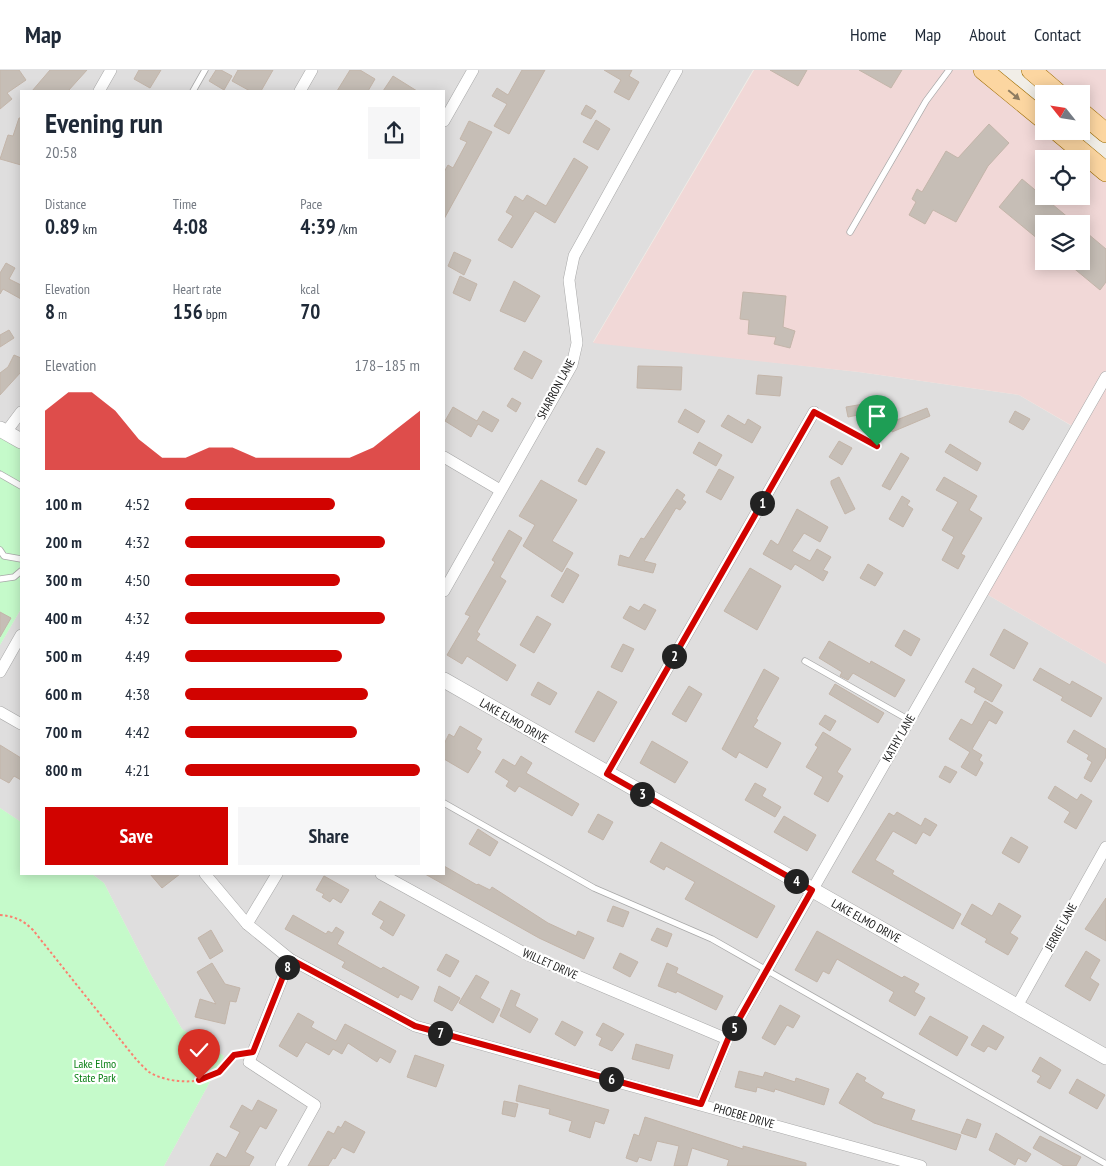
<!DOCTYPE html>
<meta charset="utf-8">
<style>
:root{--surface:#fff;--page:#f6f6f7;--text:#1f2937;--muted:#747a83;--line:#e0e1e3;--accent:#d10300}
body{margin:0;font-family:"PT Sans Narrow",sans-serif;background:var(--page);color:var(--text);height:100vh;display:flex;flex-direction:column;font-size:19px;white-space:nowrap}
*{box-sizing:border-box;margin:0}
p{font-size:16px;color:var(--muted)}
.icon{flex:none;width:28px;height:28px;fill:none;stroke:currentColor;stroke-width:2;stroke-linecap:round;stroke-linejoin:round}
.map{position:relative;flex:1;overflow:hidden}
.panel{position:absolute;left:20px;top:20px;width:425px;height:785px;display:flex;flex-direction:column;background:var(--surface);border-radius:0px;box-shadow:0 2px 12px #0003}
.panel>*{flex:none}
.needle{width:32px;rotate:300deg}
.controls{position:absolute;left:1035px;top:15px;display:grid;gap:10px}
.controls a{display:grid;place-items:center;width:55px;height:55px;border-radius:0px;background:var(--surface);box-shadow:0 2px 12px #0003;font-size:25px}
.pin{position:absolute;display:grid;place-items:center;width:42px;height:42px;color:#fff;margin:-51px -21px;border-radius:50% 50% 50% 0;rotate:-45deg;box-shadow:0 0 5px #0007}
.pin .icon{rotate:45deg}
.km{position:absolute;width:25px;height:25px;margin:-12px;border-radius:50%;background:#222;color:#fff;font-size:14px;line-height:25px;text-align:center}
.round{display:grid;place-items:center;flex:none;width:52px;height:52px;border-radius:0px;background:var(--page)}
.head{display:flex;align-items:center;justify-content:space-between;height:85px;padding:0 25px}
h1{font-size:28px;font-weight:700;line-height:38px}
.metrics{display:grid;grid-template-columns:repeat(3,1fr);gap:8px;height:85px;padding:5px 25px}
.metrics div{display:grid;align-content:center}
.metrics b{font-size:21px;font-weight:700}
.metrics small{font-size:14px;font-weight:400}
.metrics p{font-size:14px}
.chart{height:140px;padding:10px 25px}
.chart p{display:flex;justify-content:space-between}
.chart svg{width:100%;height:90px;margin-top:5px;fill:var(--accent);opacity:.7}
.primary-button{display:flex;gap:10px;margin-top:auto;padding:10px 25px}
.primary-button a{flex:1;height:58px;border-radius:0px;background:var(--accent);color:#fff;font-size:20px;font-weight:700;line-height:58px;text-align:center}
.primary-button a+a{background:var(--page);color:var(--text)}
ul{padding:0 25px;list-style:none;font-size:16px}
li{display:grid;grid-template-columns:80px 60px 1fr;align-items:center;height:38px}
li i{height:12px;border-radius:6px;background:var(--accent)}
header{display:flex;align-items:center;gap:30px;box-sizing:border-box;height:70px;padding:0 25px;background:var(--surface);border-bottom:1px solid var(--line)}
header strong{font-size:24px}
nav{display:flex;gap:28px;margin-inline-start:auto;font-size:18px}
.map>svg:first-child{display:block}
</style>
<header>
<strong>Map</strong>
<nav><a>Home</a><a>Map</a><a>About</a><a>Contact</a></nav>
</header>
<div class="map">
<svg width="1106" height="1096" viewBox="0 0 1106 1096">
<rect width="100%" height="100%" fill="#f1eee7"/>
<g fill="#dfdede">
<polygon points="0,0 753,0 593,272 859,302 1019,325 1077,359 983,522 1106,594 1106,1096 164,1096 224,986 182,959 151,905 104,813 92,804 444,804 444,21 21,21 21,371 0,359"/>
<polygon points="21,539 21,752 0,738 0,575"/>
</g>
<g fill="#f1d8d7" fill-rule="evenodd">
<path d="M 754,0 L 987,0 L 1044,48 L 1044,61 L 1060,61 L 1106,100 L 1106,594 L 983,522 L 1076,358 L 1019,325 L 859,302 L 593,273 ZM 1044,89 L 1081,89 L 1081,126 L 1044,126 ZM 1044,154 L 1081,154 L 1081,191 L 1044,191 Z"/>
<polygon points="1033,0 1106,0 1106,63 1081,42 1081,24 1060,24"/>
</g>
<g fill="#c5faca">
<polygon points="0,359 21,371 21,539 0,575"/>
<polygon points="0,738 21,752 21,804 92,804 104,813 151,905 182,959 224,986 164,1096 0,1096"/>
</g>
<g fill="#c6beb6" stroke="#c3b5a9">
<polygon points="0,0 19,0 26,10 7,23 12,29 0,39"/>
<polygon points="50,0 87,0 68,21 32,21"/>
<polygon points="139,0 161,0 150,18 134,9"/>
<polygon points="216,0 221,0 232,6 224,20 209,11"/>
<polygon points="238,0 273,0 261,21 250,21 232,11"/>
<polygon points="350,0 360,0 375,9 368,21 337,21"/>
<polygon points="522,0 545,0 509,64 494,56 507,34 492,26 497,18 508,25"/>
<polygon points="604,0 632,0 629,6 639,12 629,30 614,22 621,10"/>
<polygon points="770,0 807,0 798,16"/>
<polygon points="859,0 902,0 891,18"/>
<polygon points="393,6 417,21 383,21"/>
<polygon points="586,35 596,41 591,49 581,44"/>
<polygon points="19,48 21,48 21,95 0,89 8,65 13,66"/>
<polygon points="596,50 610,59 598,80 583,72"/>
<polygon points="469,51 492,62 444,149 444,102 448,95 453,98 467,72 460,69"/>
<polygon points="989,54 1009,73 988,96 956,152 933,140 925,154 909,145 916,132 912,129 917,119 922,122 946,81 958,88"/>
<polygon points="574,88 588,97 555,153 535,141 512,178 498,170 513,146 506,142 515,126 523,131 527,125 546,136"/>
<polygon points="1022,109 1076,154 1044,154 1044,174 999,137"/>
<polygon points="1081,158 1106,179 1106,212 1100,220 1065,191 1081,191"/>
<polygon points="454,182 471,190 464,205 448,196"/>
<polygon points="6,193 15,198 9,209 21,215 21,229 3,219 0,224 0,203"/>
<polygon points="460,206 477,214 470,231 453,223"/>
<polygon points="514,211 540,226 525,252 500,241"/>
<polygon points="743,222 786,226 783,257 795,261 790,278 774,274 776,267 748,264 749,250 740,249"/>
<polygon points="9,260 14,268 0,277 0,265"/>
<polygon points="524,281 542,291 532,309 514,299"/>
<polygon points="14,285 21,288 21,302 0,325 0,303 8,297"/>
<polygon points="638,296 682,297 681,320 637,318"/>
<polygon points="758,305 782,307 780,326 756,324"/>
<polygon points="512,328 521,333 516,342 507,336"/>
<polygon points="887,330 889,339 848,347 846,337"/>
<polygon points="453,337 477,351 483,341 499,350 492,362 478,354 471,367 445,351"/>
<polygon points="927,338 930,346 892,362 889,353"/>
<polygon points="685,339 705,351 698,363 678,352"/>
<polygon points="1015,341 1030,349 1023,360 1009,352"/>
<polygon points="728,345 745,355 748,349 761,357 752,373 721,356"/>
<polygon points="839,371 852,378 842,395 829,387"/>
<polygon points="699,372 722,385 716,396 693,383"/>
<polygon points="950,374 981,393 977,401 945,382"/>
<polygon points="597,378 605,382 586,415 578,411"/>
<polygon points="901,383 909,388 890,420 882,416"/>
<polygon points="719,399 734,407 721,430 706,422"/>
<polygon points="839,407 855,439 845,444 831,414 831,411"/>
<polygon points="944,407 977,426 969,440 982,448 961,484 965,486 958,499 942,490 954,467 942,460 958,432 936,420"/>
<polygon points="541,410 577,430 552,471 573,483 562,502 523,476 535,455 519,446"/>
<polygon points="677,419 685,425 682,429 686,432 680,440 676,438 644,491 656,494 653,503 618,495 620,485 629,488 641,468 644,469"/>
<polygon points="902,426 910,431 907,435 913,439 903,457 889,449"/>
<polygon points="797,439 828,457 820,472 804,463 792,481 810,491 817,479 831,487 823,500 828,502 823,511 795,494 791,500 763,484 771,470 778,475"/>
<polygon points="509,460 522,468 500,507 506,511 477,562 480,564 476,570 516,595 507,611 467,586 462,594 447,585 470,546 465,544 495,492 492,490"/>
<polygon points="868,494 883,503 875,516 860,508"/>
<polygon points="567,498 579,505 563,533 551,526"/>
<polygon points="750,498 781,516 757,560 724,541"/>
<polygon points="644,534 656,540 645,560 623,548 630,536 639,541"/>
<polygon points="0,542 11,548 0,567"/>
<polygon points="537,546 551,554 534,583 520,575"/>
<polygon points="1004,559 1028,573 1014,599 990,585"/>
<polygon points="904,560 920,569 911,586 895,576"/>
<polygon points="829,571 870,594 871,591 905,610 895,627 853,603 848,610 840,606 842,602 819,588"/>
<polygon points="623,574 634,579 622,602 611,597"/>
<polygon points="973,598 1002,615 992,632 974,622 976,618 965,612"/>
<polygon points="1040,598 1070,615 1072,611 1102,628 1091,647 1061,630 1063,627 1033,610"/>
<polygon points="764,599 779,608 756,649 758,650 753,657 781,673 767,698 739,682 736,688 722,679"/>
<polygon points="538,612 557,623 550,635 531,625"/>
<polygon points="835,614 884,643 878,653 829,624"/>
<polygon points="689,616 702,624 686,652 672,644"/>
<polygon points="598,621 617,632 594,672 575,662"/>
<polygon points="985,631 1003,642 996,654 989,650 972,679 982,685 979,690 983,693 976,706 961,697 970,682 949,669 961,649 972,655"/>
<polygon points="825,645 836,651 830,661 819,654"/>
<polygon points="460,656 482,669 476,679 481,682 468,703 444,689 444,674 449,664 454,667"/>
<polygon points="1074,660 1106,679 1106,687 1091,712 1084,708 1092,692 1087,689 1089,685 1067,672"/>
<polygon points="823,662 851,679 837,702 843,706 828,732 814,724 823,707 806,697 818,677 815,675"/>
<polygon points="652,671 688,692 675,713 640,693"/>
<polygon points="0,675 21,688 21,710 14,706 9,713 0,708"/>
<polygon points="521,686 532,693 526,703 579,734 572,746 519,716 515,722 506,716 509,711 495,702 503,689 515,696"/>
<polygon points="945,696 957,702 950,713 939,707"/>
<polygon points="755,713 766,719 762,726 781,737 775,747 745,730"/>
<polygon points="1055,716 1077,730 1081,724 1092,731 1076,759 1064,752 1070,742 1048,728"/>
<polygon points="897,742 921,756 925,748 937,755 930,766 923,762 916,774 893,761 875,790 894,801 892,804 961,844 953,859 852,802 889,743 894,746"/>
<polygon points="598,744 613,752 603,770 588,762"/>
<polygon points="784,746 816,765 807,781 774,762"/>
<polygon points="478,759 498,772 490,786 469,774"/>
<polygon points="1011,767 1028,777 1019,793 1002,783"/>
<polygon points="661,772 775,836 757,868 685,829 695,812 666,796 664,800 650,792"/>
<polygon points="444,796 477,815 478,814 490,820 492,817 548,853 576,866 578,861 594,868 584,889 539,868 425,804 444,804"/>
<polygon points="150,804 180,804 162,818"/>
<polygon points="324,806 349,820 341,833 333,828 330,832 322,827 324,824 316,820"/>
<polygon points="1106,828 1106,871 1085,859"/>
<polygon points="380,831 405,845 393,866 380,858 384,851 372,844"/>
<polygon points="999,833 1021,846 1010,863 1018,868 1008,885 985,872 987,869 961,854 972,834 992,846"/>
<polygon points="613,836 629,842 623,857 607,851"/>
<polygon points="293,845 326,864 328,861 332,863 336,857 344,862 337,874 381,899 383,897 419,917 412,930 400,924 398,928 364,909 342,897 345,892 285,859"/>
<polygon points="657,858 672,864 667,877 651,870"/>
<polygon points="211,860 223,881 210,889 198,868"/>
<polygon points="817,861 902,908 904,906 919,914 914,922 925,928 915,946 889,931 894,922 837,889 829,904 823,901 817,912 795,900"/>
<polygon points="1086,881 1100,890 1090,908 1099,914 1090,931 1065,916"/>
<polygon points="620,883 638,892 630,907 613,898"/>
<polygon points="446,884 459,891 450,907 437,900"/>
<polygon points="212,893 225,914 240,918 236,932 230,931 225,954 195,947 200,929 216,934 197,902"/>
<polygon points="667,893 678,898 676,903 723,926 716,940 677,921 676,923 658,916"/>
<polygon points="476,905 489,912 480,928 500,939 493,953 459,933"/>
<polygon points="439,916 460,928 452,941 434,931"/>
<polygon points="511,920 520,924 515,936 538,949 530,963 500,946"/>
<polygon points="780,935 800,946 793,958 787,955 775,975 762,968"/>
<polygon points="298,943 314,952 311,957 336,971 345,954 396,981 390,993 380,987 377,992 348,973 342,984 333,979 329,985 306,972 297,987 279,976"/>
<polygon points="930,946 968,967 957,986 919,964"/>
<polygon points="562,951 583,962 575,976 555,964"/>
<polygon points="603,953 624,964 612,981 599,975 602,968 596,965"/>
<polygon points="983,955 1004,967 996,980 988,976 984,982 971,975"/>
<polygon points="636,974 673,985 669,999 632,989"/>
<polygon points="415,985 444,995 436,1017 407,1007"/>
<polygon points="1040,987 1061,1000 1050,1019 1037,1012 1041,1006 1032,1001"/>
<polygon points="739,1001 763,1007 765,1002 795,1012 796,1008 829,1019 824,1035 775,1019 774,1022 757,1017 756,1022 735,1017"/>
<polygon points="857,1003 866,1008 864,1011 884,1023 881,1028 915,1040 911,1050 961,1065 956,1080 874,1053 839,1033"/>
<polygon points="1077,1009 1105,1025 1097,1039 1069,1023"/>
<polygon points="519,1015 609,1040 604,1054 595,1051 590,1068 569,1061 572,1051 549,1044 550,1039 516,1031"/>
<polygon points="258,1030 277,1040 266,1059 260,1056 245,1082 254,1087 249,1096 210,1096 217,1083 226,1088 240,1062 230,1057 242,1035 252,1041"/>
<polygon points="504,1031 518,1034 515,1047 502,1044"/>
<polygon points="645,1047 743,1079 743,1076 806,1093 806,1096 727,1096 729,1090 692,1078 687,1096 674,1096 679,1076 657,1071 651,1091 639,1087 637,1092 626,1088 634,1064 639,1066"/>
<polygon points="967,1049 981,1054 976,1068 961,1063"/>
<polygon points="345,1051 365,1062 354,1083 342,1077 335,1089 333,1088 328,1096 308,1096 328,1061 334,1064 338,1056 341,1058"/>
<polygon points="996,1063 1031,1084 1026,1092 1018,1088 1015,1095 989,1080"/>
<polygon points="1040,1066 1081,1087 1076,1096 1064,1096 1033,1078"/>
</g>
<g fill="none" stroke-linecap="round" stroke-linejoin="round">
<g stroke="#a8a8a8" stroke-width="7">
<g id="service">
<polyline points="193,21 205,0"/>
<polyline points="850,162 926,31 949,0"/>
<polyline points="814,342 877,376"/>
<polyline points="0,404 21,416"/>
<polyline points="0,480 4,486 21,489"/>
<polyline points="0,509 14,507 21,501"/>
<polyline points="805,591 909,650"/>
<polyline points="444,733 594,818 712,869 1106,1094"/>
</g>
</g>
<g stroke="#a8a8a8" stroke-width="12">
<g id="minor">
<polyline points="99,21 111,0"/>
<polyline points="300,21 312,0"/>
<polyline points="444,51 473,0"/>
<polyline points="6,362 21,342"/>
<polyline points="444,387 500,420"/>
<polyline points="444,521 572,295 577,273 569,210 574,186 677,0"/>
<polyline points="0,602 21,565"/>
<polyline points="0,642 21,654"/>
<polyline points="607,704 814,342"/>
<polyline points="205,804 247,854 290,889 415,956 921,1096"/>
<polyline points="381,804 528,885 727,969"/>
<polyline points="247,854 277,804"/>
<polyline points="1017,936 1106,777"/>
<polyline points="701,1034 727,969 1106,307"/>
<polyline points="281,1096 315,1035 249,992 290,889"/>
</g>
</g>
<g stroke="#a8a8a8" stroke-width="16">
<g id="tertiary">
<polyline points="0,359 21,371"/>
<polyline points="444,610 1106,987"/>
</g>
</g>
<g stroke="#9d6c00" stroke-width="20">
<g id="primary">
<polyline points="983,0 1044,50"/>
<polyline points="1031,0 1059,24"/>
<polyline points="1081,42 1106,63"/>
<polyline points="1057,61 1106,102"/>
</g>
</g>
<path stroke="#fa806f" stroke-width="2" stroke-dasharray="2.5 2.5" stroke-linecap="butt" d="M 0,845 C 14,846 23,850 33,860 L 135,988 C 139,992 144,998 149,1002 C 166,1013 203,1016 219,1002 C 225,997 229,990 234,985 L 241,984"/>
<use href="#service" stroke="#fff" stroke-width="5.5"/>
<use href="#minor" stroke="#fff" stroke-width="11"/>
<use href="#tertiary" stroke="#fff" stroke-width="15"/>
<use href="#primary" stroke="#fcd6a1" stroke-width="19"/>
</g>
<defs><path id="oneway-solid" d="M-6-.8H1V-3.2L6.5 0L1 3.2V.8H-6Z" transform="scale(1.25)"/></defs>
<use fill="#8e7c61" href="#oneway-solid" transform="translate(1014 25) rotate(40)"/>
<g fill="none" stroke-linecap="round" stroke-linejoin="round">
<g stroke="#fff" stroke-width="10">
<polyline id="route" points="199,1010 219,1002 234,985 253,982 290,889 415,956 701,1034 728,969 812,820 607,704 814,342 877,376"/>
</g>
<use href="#route" stroke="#d10300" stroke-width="6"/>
</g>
<g text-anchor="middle" stroke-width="4.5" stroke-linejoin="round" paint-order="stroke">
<g font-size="12" fill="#212121" stroke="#fff">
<text transform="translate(556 319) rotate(-62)" y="4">SHARRON LANE</text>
<text transform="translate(514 651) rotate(30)" y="4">LAKE ELMO DRIVE</text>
<text transform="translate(899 668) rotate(-60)" y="4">KATHY LANE</text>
<text transform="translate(866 851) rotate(29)" y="4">LAKE ELMO DRIVE</text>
<text transform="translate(1061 857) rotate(-61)" y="4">JERRIE LANE</text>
<text transform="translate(550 894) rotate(24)" y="4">WILLET DRIVE</text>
<text transform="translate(744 1046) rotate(16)" y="4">PHOEBE DRIVE</text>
</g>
<g font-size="12" fill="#0c8117" stroke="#fff">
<text x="95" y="998">Lake Elmo<tspan x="95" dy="14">State Park</tspan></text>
</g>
</g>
</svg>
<div class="controls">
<a><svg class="needle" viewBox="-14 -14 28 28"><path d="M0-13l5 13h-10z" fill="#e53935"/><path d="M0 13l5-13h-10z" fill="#747a83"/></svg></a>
<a><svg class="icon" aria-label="locate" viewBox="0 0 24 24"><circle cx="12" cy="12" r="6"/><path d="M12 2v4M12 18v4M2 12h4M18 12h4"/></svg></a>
<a><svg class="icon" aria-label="layers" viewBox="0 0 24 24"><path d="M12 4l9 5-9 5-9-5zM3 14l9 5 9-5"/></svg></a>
</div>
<div class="pin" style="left:877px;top:376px;background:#1e9e55"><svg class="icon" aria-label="arrive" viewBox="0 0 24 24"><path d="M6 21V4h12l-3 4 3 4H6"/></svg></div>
<div class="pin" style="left:199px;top:1010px;background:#d93025"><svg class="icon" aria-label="check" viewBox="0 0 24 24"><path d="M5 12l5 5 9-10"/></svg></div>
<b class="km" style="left:762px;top:433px">1</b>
<b class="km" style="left:674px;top:586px">2</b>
<b class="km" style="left:642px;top:724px">3</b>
<b class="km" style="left:796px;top:811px">4</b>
<b class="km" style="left:734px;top:958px">5</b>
<b class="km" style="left:611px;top:1009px">6</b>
<b class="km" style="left:440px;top:963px">7</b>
<b class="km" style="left:287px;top:897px">8</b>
<section class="panel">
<div class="head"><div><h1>Evening run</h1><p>20:58</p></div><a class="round"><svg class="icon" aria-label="share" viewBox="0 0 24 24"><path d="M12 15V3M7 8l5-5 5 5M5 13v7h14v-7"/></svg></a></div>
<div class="metrics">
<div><p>Distance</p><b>0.89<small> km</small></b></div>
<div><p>Time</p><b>4:08</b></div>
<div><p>Pace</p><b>4:39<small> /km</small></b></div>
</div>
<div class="metrics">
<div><p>Elevation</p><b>8<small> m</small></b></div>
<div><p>Heart rate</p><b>156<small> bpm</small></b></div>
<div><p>kcal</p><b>70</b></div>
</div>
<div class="chart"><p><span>Elevation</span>178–185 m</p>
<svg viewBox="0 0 160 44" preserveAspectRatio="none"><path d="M0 44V15L10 6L20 6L30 15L40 29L50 38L60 38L70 33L80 33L90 38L100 38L110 38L120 38L130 38L140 33L150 24L160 15V44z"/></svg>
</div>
<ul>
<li><b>100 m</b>4:52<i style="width:64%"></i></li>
<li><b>200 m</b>4:32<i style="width:85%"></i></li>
<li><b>300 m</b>4:50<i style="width:66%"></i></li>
<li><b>400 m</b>4:32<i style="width:85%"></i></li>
<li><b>500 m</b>4:49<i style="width:67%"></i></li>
<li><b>600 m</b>4:38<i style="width:78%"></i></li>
<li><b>700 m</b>4:42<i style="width:73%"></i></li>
<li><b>800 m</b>4:21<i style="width:100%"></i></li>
</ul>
<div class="primary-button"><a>Save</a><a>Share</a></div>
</section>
</div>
